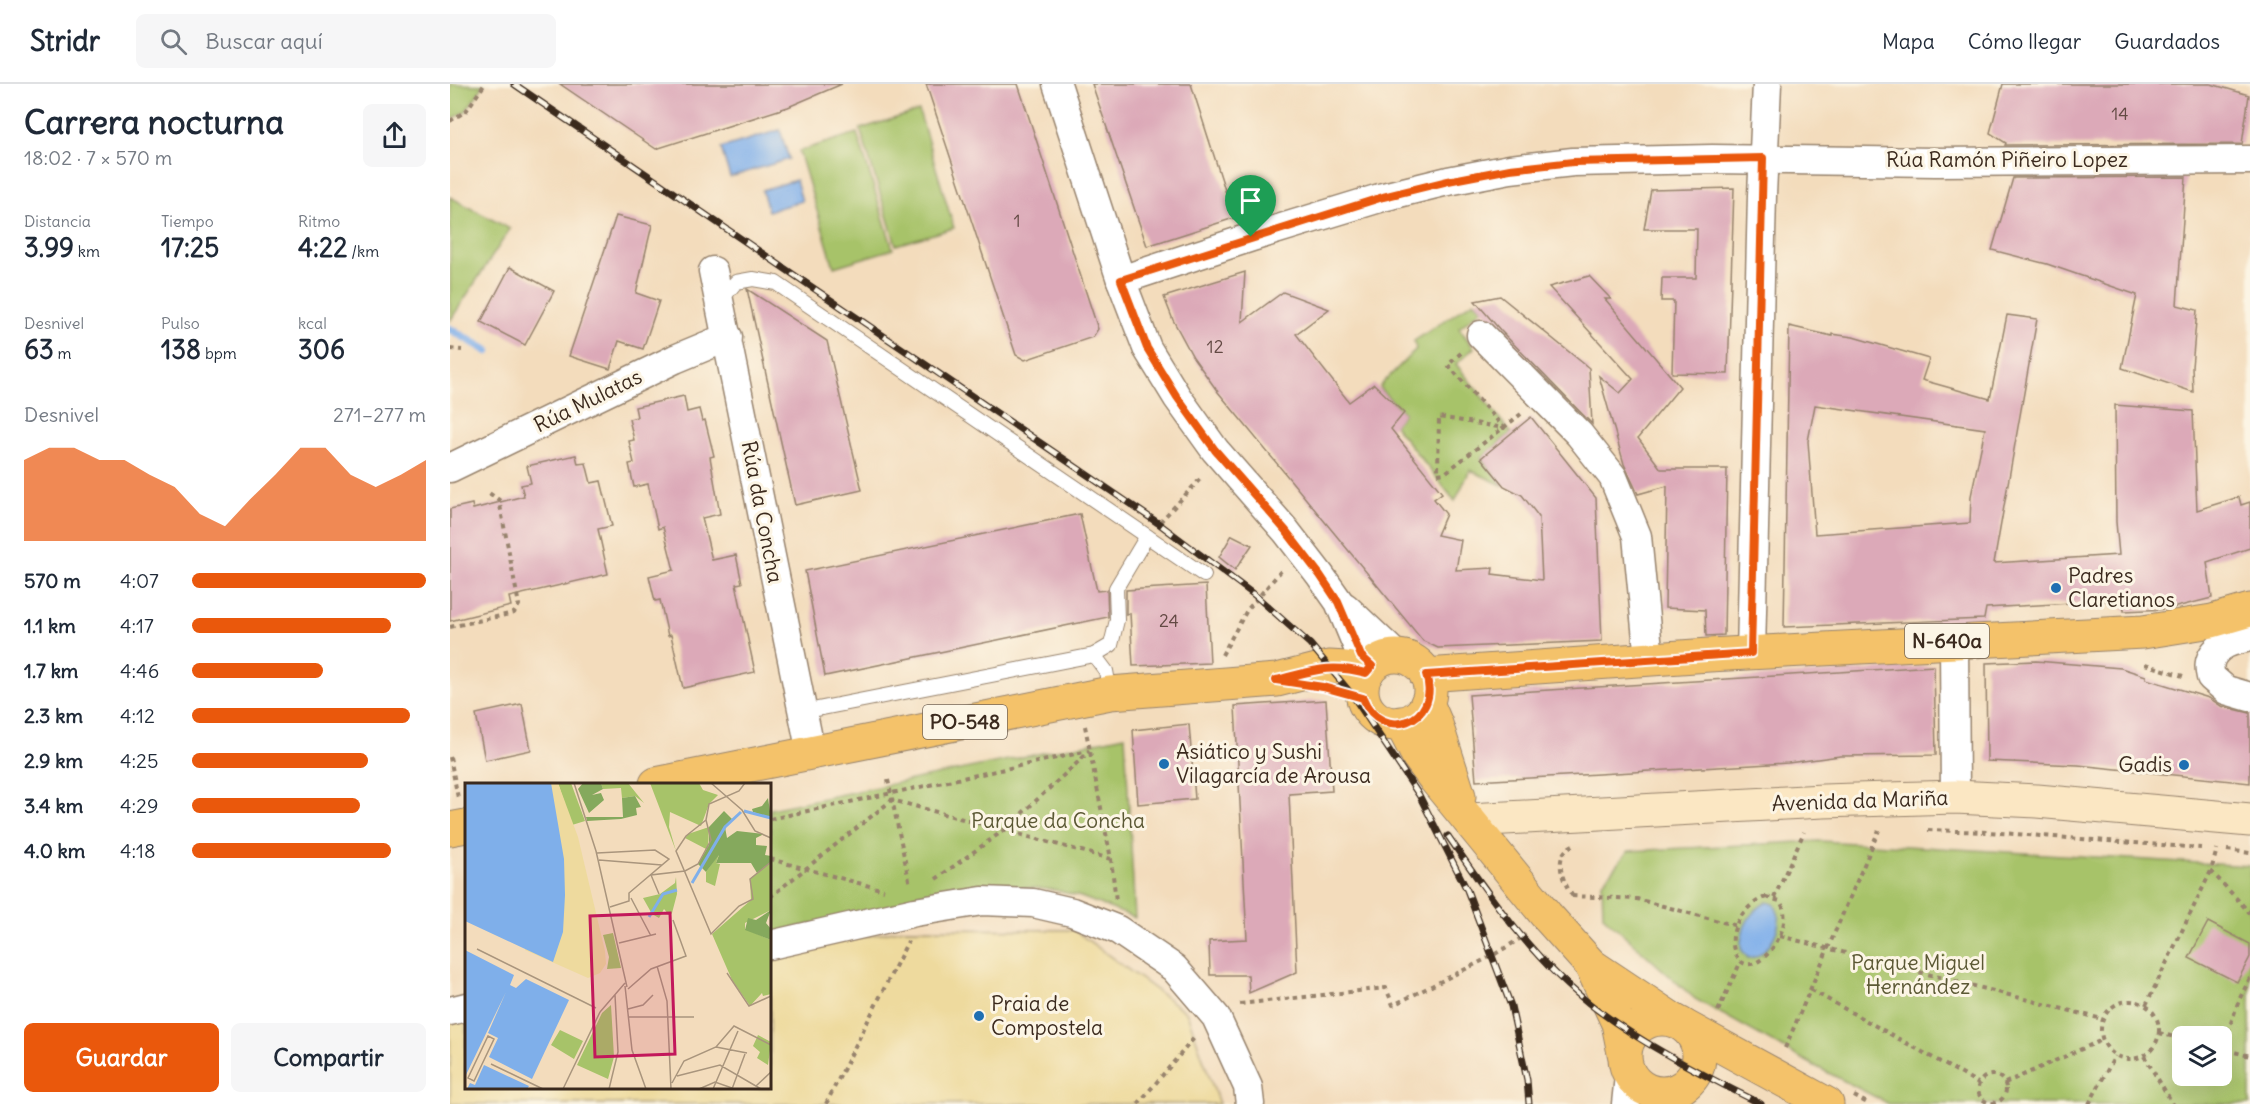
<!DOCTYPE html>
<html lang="es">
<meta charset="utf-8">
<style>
:root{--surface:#fff;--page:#f6f6f7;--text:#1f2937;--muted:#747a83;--line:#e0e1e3;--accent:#ea580c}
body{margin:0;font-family:Delius,sans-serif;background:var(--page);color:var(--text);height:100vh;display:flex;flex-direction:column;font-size:22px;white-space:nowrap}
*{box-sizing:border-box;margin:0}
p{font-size:20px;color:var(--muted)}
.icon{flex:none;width:33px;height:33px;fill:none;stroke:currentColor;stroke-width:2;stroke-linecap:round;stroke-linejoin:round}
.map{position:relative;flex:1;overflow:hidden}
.panel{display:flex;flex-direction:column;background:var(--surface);width:450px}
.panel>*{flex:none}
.fabs{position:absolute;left:1722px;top:942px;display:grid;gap:12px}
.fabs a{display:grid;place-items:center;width:60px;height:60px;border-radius:9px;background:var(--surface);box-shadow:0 6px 24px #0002;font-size:30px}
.pin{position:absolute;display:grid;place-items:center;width:51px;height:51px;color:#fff;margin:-62px -26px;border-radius:50% 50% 50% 0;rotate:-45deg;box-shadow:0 0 6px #0007}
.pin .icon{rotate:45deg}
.round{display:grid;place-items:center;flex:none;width:63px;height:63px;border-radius:9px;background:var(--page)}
.summary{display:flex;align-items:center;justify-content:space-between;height:102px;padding:0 24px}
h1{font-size:33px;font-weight:800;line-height:45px}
.figures{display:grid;grid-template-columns:repeat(3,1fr);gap:9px;height:102px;padding:6px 24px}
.figures div{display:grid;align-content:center}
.figures b{font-size:26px;font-weight:800}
.figures small{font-size:16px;font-weight:400}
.figures p{font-size:16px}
.chart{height:168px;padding:12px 24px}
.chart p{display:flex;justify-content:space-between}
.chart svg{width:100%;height:108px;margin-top:6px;fill:var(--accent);opacity:.7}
.button{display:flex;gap:12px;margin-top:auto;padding:12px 24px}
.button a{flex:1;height:69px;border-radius:9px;background:var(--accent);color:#fff;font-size:24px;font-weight:800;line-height:69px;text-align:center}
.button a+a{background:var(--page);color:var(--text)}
ul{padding:0 24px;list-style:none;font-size:20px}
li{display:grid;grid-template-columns:96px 72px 1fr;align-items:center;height:45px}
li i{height:15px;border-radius:8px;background:var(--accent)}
header{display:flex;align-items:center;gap:36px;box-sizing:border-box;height:84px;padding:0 30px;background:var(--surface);border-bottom:2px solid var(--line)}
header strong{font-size:28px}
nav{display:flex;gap:33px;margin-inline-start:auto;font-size:21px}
.search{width:420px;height:54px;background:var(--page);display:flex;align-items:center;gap:15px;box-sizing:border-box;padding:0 21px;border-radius:9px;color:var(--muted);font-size:22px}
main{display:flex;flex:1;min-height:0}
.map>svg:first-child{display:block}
</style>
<header>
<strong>Stridr</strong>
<div class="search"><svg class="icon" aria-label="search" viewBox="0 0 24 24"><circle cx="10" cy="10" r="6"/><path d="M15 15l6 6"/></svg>Buscar aquí</div>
<nav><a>Mapa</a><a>Cómo llegar</a><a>Guardados</a></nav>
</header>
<main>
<section class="panel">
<div class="summary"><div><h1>Carrera nocturna</h1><p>18:02 · 7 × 570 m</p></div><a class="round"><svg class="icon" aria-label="share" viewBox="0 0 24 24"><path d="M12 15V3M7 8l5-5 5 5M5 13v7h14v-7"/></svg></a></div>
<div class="figures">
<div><p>Distancia</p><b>3.99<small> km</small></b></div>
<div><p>Tiempo</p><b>17:25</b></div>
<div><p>Ritmo</p><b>4:22<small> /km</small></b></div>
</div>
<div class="figures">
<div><p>Desnivel</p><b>63<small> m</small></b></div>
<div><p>Pulso</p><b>138<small> bpm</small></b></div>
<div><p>kcal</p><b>306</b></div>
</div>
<div class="chart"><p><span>Desnivel</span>271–277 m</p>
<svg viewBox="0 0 160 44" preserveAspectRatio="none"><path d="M0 44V11L10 6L20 6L30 11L40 11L50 17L60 22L70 33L80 38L90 27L100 17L110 6L120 6L130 17L140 22L150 17L160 11V44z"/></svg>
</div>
<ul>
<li><b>570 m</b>4:07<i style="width:100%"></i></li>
<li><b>1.1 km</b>4:17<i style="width:85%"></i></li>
<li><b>1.7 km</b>4:46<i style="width:56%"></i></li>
<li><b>2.3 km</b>4:12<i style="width:93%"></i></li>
<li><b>2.9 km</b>4:25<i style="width:75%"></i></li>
<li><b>3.4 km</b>4:29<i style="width:72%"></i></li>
<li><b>4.0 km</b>4:18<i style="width:85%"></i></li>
</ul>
<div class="button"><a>Guardar</a><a>Compartir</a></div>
</section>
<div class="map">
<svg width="1800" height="1020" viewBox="0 0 1800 1020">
<rect width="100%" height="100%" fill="#fcf5e5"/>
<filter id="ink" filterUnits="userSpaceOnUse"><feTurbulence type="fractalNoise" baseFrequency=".0167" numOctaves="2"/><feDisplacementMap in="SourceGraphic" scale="12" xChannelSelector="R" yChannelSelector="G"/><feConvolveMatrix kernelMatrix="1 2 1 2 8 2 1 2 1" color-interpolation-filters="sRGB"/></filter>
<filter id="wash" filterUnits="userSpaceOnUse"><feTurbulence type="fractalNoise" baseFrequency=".008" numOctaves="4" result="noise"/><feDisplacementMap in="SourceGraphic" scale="24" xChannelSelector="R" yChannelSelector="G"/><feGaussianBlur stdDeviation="1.35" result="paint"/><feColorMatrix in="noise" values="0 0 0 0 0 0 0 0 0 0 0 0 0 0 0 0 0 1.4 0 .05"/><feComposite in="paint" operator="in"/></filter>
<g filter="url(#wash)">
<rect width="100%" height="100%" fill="#f3dcbc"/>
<g fill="#a7c369" stroke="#717644" stroke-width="1.5" fill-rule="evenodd">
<polygon points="0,0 34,1 16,27 0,37"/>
<polygon points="469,27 504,144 446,161 410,45"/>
<polygon points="407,49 443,165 384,183 349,67"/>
<polygon points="0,113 60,145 0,237"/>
<polygon points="1024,217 1032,225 1009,244 1024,264 1006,280 1061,349 1031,374 1054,402 1020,386 1005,417 944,341 954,329 931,306 930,302 966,265 964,257"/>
<polygon points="675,652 685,834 631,813 605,806 534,800 320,850 320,725"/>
<path d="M 1370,757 L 1800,782 L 1800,1020 L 1439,1020 L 1365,982 L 1245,915 L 1153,832 L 1152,799 L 1178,767 ZM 1732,952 L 1772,952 L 1772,992 L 1732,992 Z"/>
</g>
<polygon fill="#eeda9e" stroke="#94825e" stroke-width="1.5" points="454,845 624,846 737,929 769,1020 0,1020 0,934 16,930 16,1004 320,1004 320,871"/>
<g fill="#7fafea" stroke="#5d6c84" stroke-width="1.5">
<polygon points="330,46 339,75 280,93 271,64"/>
<polygon points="346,96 352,117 318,127 312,106"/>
<path d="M 1317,818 L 1324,820 C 1326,825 1329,829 1329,834 C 1329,850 1315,874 1298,874 L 1291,865 C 1290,845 1299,828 1317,818 Z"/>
</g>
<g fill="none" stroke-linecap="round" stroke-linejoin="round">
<polyline stroke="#7fafea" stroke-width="8" points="0,245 38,267"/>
</g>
<g id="blocks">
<g fill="#dca9b8" fill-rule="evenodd">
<polygon points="110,0 392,0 338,23 206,65"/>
<polygon points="476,0 568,0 648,245 643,253 575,276 566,271"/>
<polygon points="642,0 741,0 784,134 697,162"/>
<polygon points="1553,0 1761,0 1799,11 1792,60 1555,61 1556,59 1540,49"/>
<polygon points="1736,93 1727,221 1747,226 1742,283 1743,308 1672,284 1687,211 1597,180 1542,166 1563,94"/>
<polygon points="1284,104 1278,290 1222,289 1224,217 1211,217 1212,194 1246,194 1247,145 1194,145 1201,106"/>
<polygon points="166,132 202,141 186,209 209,217 193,265 169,257 160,285 119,272"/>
<polygon points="60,183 104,207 75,261 31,238"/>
<polygon points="795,188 792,238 833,208 879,225 846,250 899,318 924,300 954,329 941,345 992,409 984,415 996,430 987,451 1011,456 1006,486 1043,484 1042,490 1092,496 1089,433 1072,411 1054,402 1031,374 1081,333 1146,414 1152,557 988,564 973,557 768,308 743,273 723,236 714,213"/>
<polygon points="1139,192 1161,215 1155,215 1230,303 1188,354 1211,385 1277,385 1274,551 1256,552 1255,526 1215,524 1217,402 1188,410 1174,380 1149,292 1170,309 1183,295 1099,203"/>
<polygon points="297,205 377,257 412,406 345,421"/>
<polygon points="1050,212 1139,284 1142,340 1051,247 1025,217"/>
<path d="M 1557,231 L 1587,235 L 1544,479 L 1669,471 L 1666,438 L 1665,321 L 1743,327 L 1747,426 L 1789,413 L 1791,421 L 1800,418 L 1800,464 L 1757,478 L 1762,514 L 1718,525 L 1674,527 L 1673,516 L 1536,524 L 1534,535 L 1334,543 L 1339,242 L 1382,252 L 1382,250 L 1403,253 L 1479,275 L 1472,296 L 1540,315 ZM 1365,321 L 1535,345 L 1521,412 L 1520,439 L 1365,450 L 1358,357 Z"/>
<polygon points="234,312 237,328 249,325 252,337 255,336 264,372 260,373 270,430 252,434 262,476 286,471 292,499 286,500 305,588 233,604 221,551 218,552 210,516 205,517 199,492 224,486 213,443 208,445 198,400 184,403 179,380 184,379 179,357 184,356 179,335 187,333 185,323"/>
<polygon points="126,371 128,380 136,379 141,399 151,397 162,442 148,445 158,490 59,513 61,522 0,537 0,425 22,420 23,425 74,412 71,401 81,399 77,382"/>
<polygon points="630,430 647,507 657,506 658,533 375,592 355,487"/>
<polygon points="782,451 802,461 785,486 769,473"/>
<polygon points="756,501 760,579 683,582 680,529 676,530 676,506"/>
<polygon points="1586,577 1671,584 1696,592 1696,595 1759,614 1771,622 1800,629 1800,699 1628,681 1537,677 1536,579"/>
<polygon points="1484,582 1486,671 1390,672 1338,679 1026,697 1019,611"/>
<polygon points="876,616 882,707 839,710 847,888 799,909 798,891 760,891 759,857 797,855 785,622"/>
<polygon points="72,620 81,666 35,676 26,630"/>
<polygon points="739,640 745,715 688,720 683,646"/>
<polygon points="1758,838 1800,860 1800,873 1787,898 1739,874"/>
</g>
</g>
</g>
<g filter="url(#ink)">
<use href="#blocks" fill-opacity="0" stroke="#97836d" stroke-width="1.5"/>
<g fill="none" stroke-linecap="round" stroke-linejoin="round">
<g stroke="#97836d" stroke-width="16">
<g id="lane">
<polyline points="271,216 286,198 303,195 326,199 754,491"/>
<polyline points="644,571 656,587 660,609"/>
<polyline points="352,628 644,571 661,561 667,536 666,504 697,452"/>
</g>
</g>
<g stroke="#97836d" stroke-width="31">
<g id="street">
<polyline points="607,0 671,196 697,264 727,313 765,366 836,447 870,491 889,518 911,571 922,582"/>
<polyline points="263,187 361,669"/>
<polyline points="671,196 802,153 933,113 998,97 1060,85 1123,78 1262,75 1486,78 1800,76"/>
<polyline points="1031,251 1129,350 1163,393 1187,452 1199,575"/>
<polyline points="0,384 225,275 278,253"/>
<polyline points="895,523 947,572"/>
<path d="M 1800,553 C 1785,556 1765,560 1760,578 C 1759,582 1760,589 1761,593 L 1776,606 L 1800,613"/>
<polyline points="1504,557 1505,713"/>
<polyline points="1301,569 1312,111 1317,0"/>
<polyline points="320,861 465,828 532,817 583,819 622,828 668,846 724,884 766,933 798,1003 800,1020"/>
<polyline points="0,927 16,923"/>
<polyline points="1176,1020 1179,992"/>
<polyline points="1210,1020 1222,1008"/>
</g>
</g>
<g stroke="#97836d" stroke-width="35">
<polyline id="secondary" points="1019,736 1373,717 1505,713 1587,717 1800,736"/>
</g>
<g stroke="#97836d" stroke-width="35">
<g id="primary">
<circle cx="946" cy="606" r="34"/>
<polyline points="976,591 1259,571 1693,548 1762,537 1800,526"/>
<polyline points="977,619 986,640 1009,712"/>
<polyline points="951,639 968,672 985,695 1097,832 1141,881 1225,937"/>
<polyline points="206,700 660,609 827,596 879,583 896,584 917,589"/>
<polyline points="0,745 16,742"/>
<polyline points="1141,881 1168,939 1174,969"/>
<circle cx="1212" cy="972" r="37"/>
<polyline points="1234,942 1377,1020"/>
</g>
</g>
<g stroke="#97836d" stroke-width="4" stroke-dasharray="4.5 4.5" stroke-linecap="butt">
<polyline points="0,37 16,27 34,1"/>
<polyline points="0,265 12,266"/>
<polyline points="1011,269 998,281 1054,344 989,333 988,390 995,389 1071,330"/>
<polyline points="710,438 752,393"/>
<polyline points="0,543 64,529 69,521 49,416 39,409"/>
<polyline points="772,571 797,526 831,487"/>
<polyline points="1695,580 1733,592"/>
<polyline points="635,642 661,775 666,817"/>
<polyline points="0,673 8,714"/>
<polyline points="438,696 460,801"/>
<polyline points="320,735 639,667"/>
<polyline points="1478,746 1538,748 1751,764"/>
<path d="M 1123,761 C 1101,772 1113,799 1124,814"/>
<polyline points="1777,766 1800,769"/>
<polyline points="320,775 434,806"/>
<polyline points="1761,787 1800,829"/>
<polyline points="486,795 554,746 640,667"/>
<polyline points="1122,812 1187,815 1287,842"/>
<polyline points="320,813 442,716 661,775"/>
<path d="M 1316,813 L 1330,817 C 1337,828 1335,841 1329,853 C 1323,868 1297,896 1285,869 C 1276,846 1295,820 1316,813 Z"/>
<polyline points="1324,814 1354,748"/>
<polyline points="1330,852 1652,935"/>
<polyline points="1800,894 1789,916 1772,965 1800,972"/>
<polyline points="1361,906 1528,999"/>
<circle cx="1680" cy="946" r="29"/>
<polyline points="790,920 936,904 943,921 1042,872 1076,851"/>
<polyline points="1696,921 1761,787 1767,765"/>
<polyline points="1268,927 1291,877"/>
<polyline points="1709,949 1732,955"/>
<polyline points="1335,964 1429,746"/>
<polyline points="1694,972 1723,1020"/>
<circle cx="1542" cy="1005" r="14"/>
<polyline points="1555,999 1652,956"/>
<polyline points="1404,1012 1419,1020"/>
<polyline points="376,1020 458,857"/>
<polyline points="688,1020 745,953"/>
<polyline points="1639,1020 1665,972"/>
</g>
<use href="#lane" stroke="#fff" stroke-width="14"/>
<use href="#street" stroke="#fff" stroke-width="28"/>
<use href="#secondary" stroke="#fbe7c3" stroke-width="33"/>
<use href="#primary" stroke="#f4c26a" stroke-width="33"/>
<g stroke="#3b2a1e" stroke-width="7">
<g id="rail">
<polyline points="64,0 708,439 807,513 860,560 903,612 969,711 1017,806 1061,922 1077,996 1079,1020"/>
<path d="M 998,752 C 1042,816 1085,879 1149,927 C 1199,964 1256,992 1311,1020"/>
</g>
</g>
<use href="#rail" stroke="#fcf5e5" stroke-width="4.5" stroke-dasharray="14" stroke-linecap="butt"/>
</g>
</g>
<g fill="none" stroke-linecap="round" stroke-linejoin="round" filter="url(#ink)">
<g stroke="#fff" stroke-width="12">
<path id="route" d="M 1313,74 L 1301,569 L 976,591 C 992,638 931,660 913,614 L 873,603 L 826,596 C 863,587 879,579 916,589 L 922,582 L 911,572 L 888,518 L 870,491 L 836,447 L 765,366 L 727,313 L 697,264 L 671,196 L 933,113 L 998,97 L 1060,85 L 1123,78 Z"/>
</g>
<use href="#route" stroke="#ea580c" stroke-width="8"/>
</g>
<g fill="#1f6fb2" stroke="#fcf5e5" stroke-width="2">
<circle cx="1606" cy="504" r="6"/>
<circle cx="714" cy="680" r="6"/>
<circle cx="1734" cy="681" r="6"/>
<circle cx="529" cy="932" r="6"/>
</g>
<g text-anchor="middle" stroke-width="6" stroke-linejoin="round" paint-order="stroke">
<g font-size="18" fill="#634a44">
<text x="1670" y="36">14</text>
<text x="567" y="143">1</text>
<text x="765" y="269">12</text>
<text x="719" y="543">24</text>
</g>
<g fill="#fcf5e5" stroke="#75675a" stroke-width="1.5">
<rect x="1455" y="540" width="84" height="34" rx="4.5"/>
<rect x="473" y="621" width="84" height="34" rx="4.5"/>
</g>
<g font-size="20" font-weight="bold" fill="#3b2a1e">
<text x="1497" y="564">N-640a</text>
<text x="515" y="645">PO-548</text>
</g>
<g font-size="21" fill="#3b2a1e" stroke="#fcf5e5">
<text x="1557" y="83">Rúa Ramón Piñeiro Lopez</text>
<text transform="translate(138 317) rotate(-26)" y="7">Rúa Mulatas</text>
<text transform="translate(312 428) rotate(79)" y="7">Rúa da Concha</text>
<text transform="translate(1410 717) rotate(-2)" y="7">Avenida da Mariña</text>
</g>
<g font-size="21" fill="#3b2a1e" stroke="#fcf5e5" text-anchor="start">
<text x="1618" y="499">Padres<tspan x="1618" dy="24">Claretianos</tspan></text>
<text x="726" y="675">Asiático y Sushi<tspan x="726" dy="24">Vilagarcía de Arousa</tspan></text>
<text x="1722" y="688" text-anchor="end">Gadis</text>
<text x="541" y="927">Praia de<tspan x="541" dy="24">Compostela</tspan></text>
</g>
<g font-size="21" fill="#5b5834" stroke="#fcf5e5">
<text x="608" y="744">Parque da Concha</text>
<text x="1468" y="886">Parque Miguel<tspan x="1468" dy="24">Hernández</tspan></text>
</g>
</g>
<g transform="translate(15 699)">
<rect width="306" height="306" fill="#f3dcbc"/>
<path d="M 93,0 L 106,0 L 120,38 L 107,42 ZM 136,0 L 163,0 L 179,20 L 170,13 L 157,15 L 156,5 L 138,6 ZM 185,0 L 234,0 L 238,7 L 253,12 L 244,21 L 236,43 L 205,29 L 204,44 L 211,68 ZM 244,44 L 243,67 L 220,55 L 223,51 ZM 254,71 L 251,80 L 255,81 L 250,103 L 241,99 L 241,89 ZM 306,79 L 306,127 L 280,140 L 280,146 L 306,157 L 306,211 L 298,213 L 297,210 L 285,223 L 267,197 L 247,151 L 286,117 L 285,96 ZM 211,94 L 212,111 L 207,130 L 205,133 L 199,126 L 194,135 L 187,131 L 178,115 L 195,111 L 210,100 ZM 148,150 L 156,185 L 142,186 L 144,174 L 138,152 ZM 146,222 L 149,274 L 143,296 L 112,282 L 137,230 ZM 95,247 L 118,258 L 109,276 L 86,262 ZM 293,252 L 306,259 L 303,282 L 292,275 L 295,269 L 288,263 Z" fill="#a7c369"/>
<path d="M 118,0 L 136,0 L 138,6 L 127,12 L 136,10 L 139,17 L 124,30 L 113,6 ZM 170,13 L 176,24 L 171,25 L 172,32 L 156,36 L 122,38 L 121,34 L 158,34 L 157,15 ZM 303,15 L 306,35 L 288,29 L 287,26 L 297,23 ZM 259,28 L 267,36 L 260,44 L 262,55 L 272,48 L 299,51 L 291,55 L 291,62 L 302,63 L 300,72 L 306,73 L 306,79 L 292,90 L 286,80 L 251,80 L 254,72 L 241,89 L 233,81 L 244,62 L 244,44 ZM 306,127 L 301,140 L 306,146 L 306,157 L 280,147 L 283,135 L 291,137 Z" fill="#85a95d"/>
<path d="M 67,0 L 93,0 L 113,54 L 140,168 L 141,181 L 135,190 L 123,195 L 60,167 Z" fill="#eeda9e"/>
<path d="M 0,0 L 86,0 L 99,76 L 100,112 L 98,149 L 88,179 L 0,138 ZM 0,167 L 49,192 L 45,202 L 51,205 L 61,196 L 104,217 L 67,296 L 24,274 L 33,255 L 23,250 L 41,209 L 0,294 ZM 19,282 L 64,303 L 62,306 L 2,306 L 5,300 L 10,302 Z" fill="#7fafea"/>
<path fill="none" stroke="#7fafea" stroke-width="3" d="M 279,28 L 306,35M 227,100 L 260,44 L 276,29M 184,134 L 198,111 L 212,107"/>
<path fill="none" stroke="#a9957d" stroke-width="1.5" d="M 109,0 L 131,68 L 162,204M 246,0 L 277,27 L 290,48 L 306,55M 241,37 L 221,53 L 211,68 L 246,151 L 274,123 L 288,116 L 285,96 L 306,79M 132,70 L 190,67 L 204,76 L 164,110 L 164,118 L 145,124M 134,77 L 197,82M 194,111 L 186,92 L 220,88 L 233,81 L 246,57 L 241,37 L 244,21 L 274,8 L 280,0M 166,115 L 186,153M 154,160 L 191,151M 12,166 L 131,225M 192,183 L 202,218 L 206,306M 262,190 L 284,223 L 306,213M 160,203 L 167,267 L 181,306M 163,206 L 186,186 L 221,173 L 208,137M 163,226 L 178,222 L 188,212M 135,229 L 160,200M 164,234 L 229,234M 23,253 L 29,256 L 9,298 L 3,295 ZM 251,264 L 282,270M 26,281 L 78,306M 212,293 L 255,282 L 296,306M 207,300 L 219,278 L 251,264 L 269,243 L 306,262M 291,303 L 306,289M 98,306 L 135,229M 144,306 L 153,269 L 150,212M 234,306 L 250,299 L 267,305M 248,306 L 273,248M 267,306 L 280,271"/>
<path fill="#c2185b" fill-opacity="0.15" stroke="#c2185b" stroke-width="3" d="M 205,130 L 210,271 L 130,274 L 125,133 Z"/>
<rect width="306" height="306" fill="none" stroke="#3b2a1e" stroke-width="3"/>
</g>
</svg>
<div class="fabs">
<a><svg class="icon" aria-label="layers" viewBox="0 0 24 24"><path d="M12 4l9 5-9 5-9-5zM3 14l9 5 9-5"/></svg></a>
</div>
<div class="pin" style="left:801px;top:153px;background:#1e9e55"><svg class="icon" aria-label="arrive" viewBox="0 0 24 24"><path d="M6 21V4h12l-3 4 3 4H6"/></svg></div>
</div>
</main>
